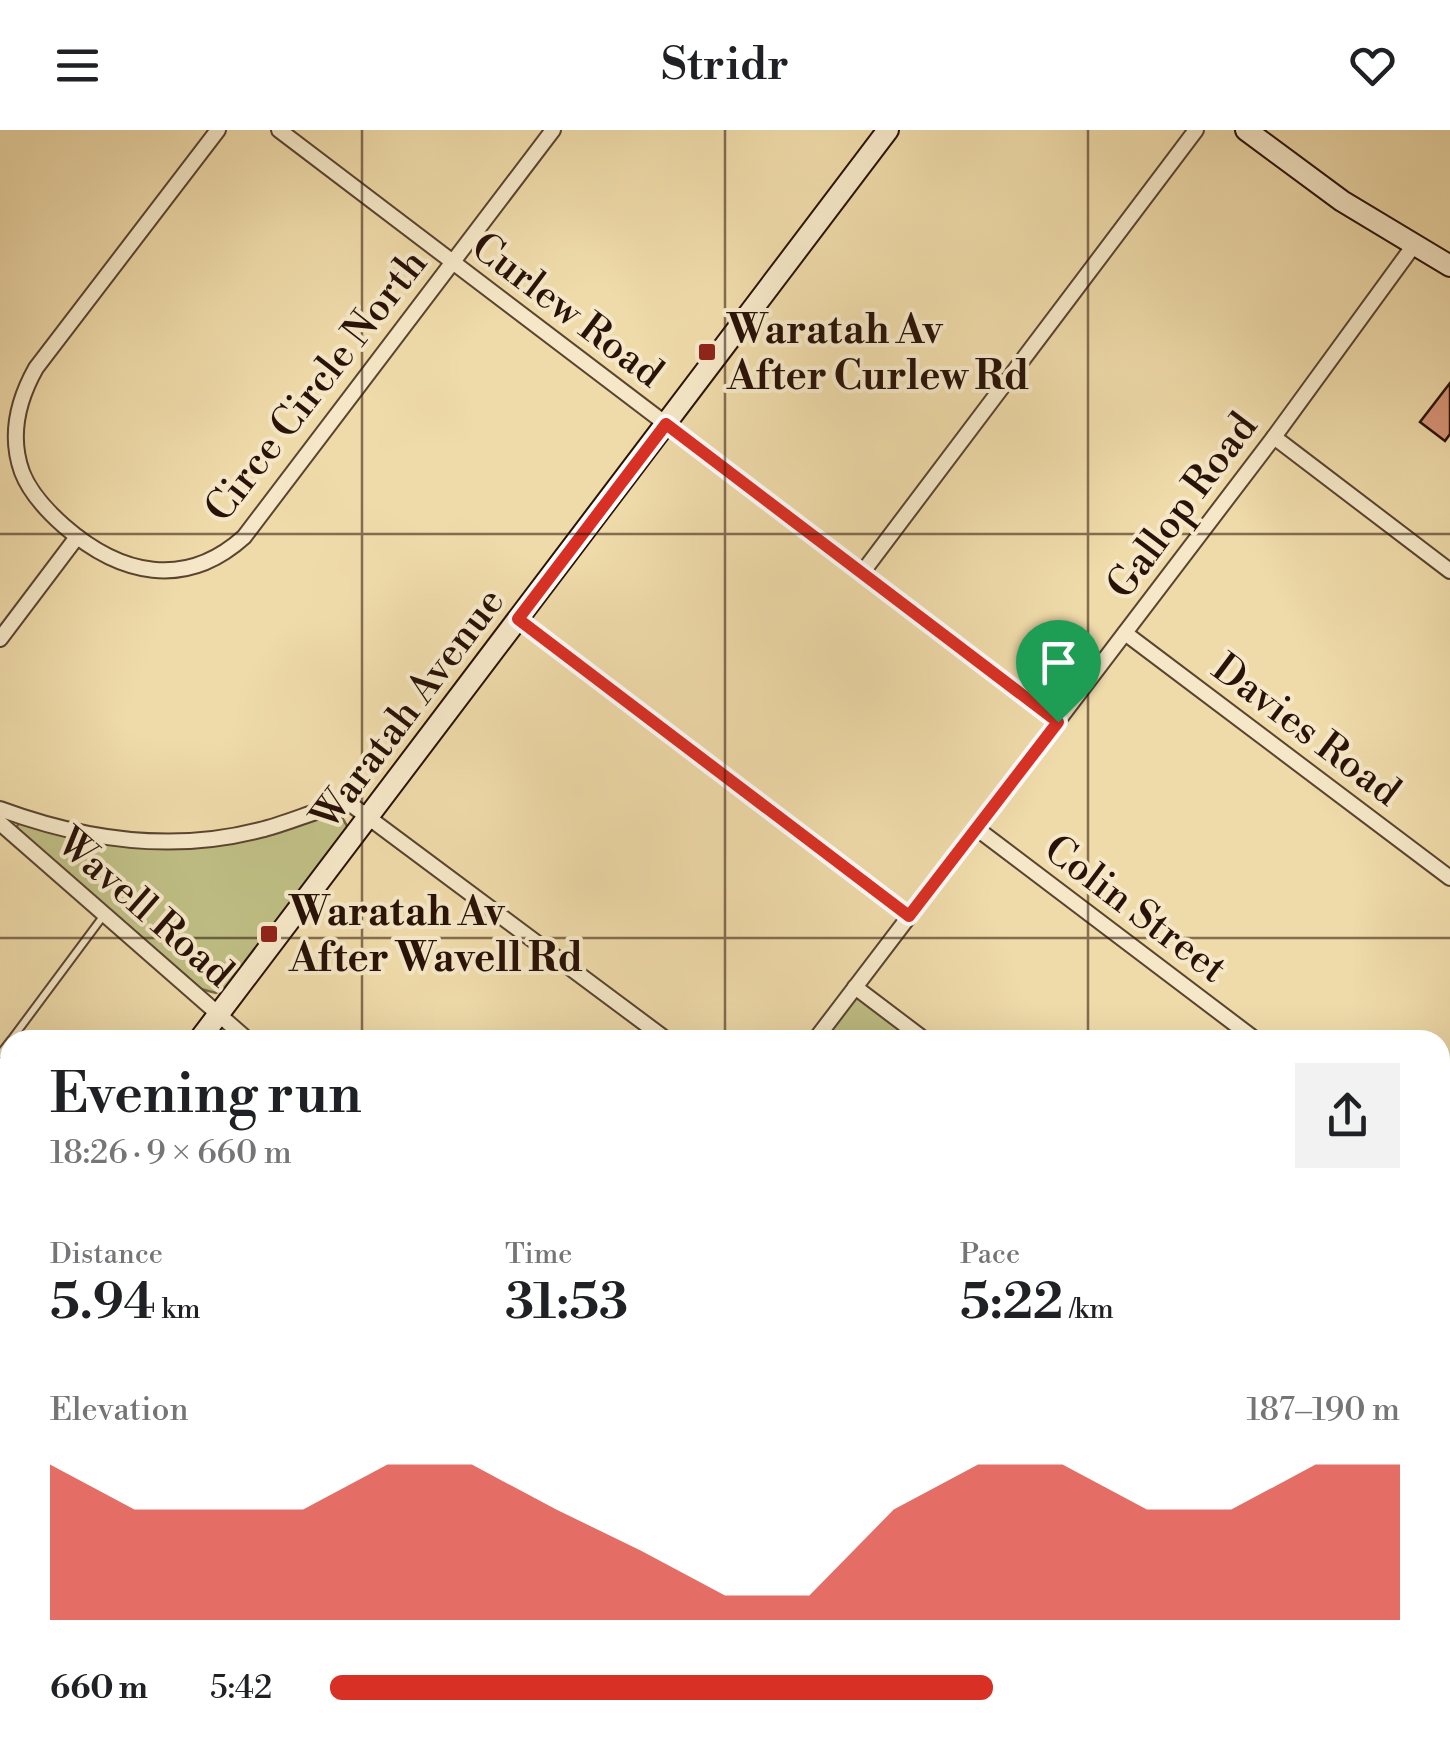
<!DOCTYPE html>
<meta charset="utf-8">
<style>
:root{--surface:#fff;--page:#f2f2f2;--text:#202124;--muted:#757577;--accent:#d93025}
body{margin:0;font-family:"Libre Bodoni",serif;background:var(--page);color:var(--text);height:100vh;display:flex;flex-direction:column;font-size:38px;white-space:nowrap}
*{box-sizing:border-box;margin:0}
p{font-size:32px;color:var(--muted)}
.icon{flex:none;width:55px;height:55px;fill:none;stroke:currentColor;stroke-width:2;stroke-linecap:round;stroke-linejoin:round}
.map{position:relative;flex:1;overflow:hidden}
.sheet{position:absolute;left:0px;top:900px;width:1450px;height:718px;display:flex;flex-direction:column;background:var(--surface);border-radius:30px 30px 0 0;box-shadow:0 10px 40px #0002}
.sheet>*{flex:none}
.pin{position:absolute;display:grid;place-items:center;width:85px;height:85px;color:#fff;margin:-102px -42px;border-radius:50% 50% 50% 0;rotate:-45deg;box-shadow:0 0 10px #0007}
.pin .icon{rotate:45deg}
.round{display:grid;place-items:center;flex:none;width:105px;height:105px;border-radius:0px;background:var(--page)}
.headline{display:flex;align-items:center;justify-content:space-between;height:170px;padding:0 50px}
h1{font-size:55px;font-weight:600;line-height:75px}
.figures{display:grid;grid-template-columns:repeat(3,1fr);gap:15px;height:170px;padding:10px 50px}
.figures div{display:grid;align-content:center}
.figures b{font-size:50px;font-weight:600}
.figures small{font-size:28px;font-weight:400}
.figures p{font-size:28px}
.chart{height:280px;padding:20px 50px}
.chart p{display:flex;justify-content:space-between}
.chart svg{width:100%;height:180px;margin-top:10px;fill:var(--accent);opacity:.7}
ul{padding:0 50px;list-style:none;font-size:32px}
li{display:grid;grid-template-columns:160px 120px 1fr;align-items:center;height:75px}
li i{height:25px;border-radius:12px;background:var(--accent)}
header{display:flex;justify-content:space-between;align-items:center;height:130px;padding:0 50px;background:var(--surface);font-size:45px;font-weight:600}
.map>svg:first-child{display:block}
</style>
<header><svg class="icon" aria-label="menu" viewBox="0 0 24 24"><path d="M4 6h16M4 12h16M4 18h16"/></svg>Stridr<svg class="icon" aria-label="heart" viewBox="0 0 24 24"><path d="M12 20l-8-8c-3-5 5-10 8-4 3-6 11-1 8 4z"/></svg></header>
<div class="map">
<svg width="1450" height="1617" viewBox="0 0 1450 1617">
<rect width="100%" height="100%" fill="#efdaa9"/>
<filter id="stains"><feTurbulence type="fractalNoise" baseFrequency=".002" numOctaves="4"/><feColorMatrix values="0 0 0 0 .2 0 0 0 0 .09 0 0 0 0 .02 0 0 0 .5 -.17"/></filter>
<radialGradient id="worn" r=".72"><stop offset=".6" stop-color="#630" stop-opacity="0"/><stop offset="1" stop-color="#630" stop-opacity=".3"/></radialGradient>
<g fill="#bfbe84" stroke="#746846" stroke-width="2.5">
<path d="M 332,684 L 343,689 L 348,698 L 227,857 L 216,863 L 201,859 L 16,698 L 19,693 C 131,730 222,726 332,684 Z"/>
<polygon points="856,862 918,910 819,910"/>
<polygon points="1440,1303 1450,1303 1450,1541 1440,1554"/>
<polygon points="290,1608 1400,1608 1393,1617 283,1617"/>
</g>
<polygon fill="#d89477" stroke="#291207" stroke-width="2.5" points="1450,253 1450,304 1445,311 1420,292"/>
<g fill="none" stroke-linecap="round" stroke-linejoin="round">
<g stroke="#5a4430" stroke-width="10">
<g id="lane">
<polyline points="11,910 104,785"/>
<polyline points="0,924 10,911"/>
<polyline points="0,1421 10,1408"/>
<polyline points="246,1608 254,1617"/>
</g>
</g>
<g stroke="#5a4430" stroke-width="18">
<g id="street">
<path d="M 218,0 L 36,238 C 18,270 9,306 22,342 C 30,363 47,381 64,396 C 120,445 185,460 244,407 L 553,0"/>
<polyline points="279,0 1057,591"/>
<polyline points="1274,307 1450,441"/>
<polyline points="862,443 1196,0"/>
<polyline points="518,489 909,786"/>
<polyline points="1125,503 1450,748"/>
<polyline points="0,509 77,407"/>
<path d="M 0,679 C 84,710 172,723 260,700 C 290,693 319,678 349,673 L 667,910"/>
<polyline points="0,693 248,910"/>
<polyline points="976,698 1256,910"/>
<polyline points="855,857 925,910"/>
<polyline points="815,910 1274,307 1414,115"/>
<polyline points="1440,1049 1450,1057"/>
<polyline points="0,1113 10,1125"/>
<polyline points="1440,1297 1450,1297"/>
<polyline points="0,1537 10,1548"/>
<polyline points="1440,1563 1450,1549"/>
<polyline points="62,1608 70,1617"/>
<polyline points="279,1617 286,1608"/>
<polyline points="1399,1617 1406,1608"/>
</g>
</g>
<g stroke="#291207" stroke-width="24">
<g id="secondary">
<polyline points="1246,0 1342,71 1450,136"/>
<polyline points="199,910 888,0"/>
<polyline points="0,1175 10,1162"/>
</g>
</g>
<use href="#lane" stroke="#f5e7c7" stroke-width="6"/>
<use href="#street" stroke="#f5e7c7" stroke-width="14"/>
<use href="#secondary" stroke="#f5e7c7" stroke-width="20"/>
</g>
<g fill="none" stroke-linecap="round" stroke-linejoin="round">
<g stroke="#fff" stroke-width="20">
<polygon id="route" points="666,294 1058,592 909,786 518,489"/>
</g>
<use href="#route" stroke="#d93025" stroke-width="12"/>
</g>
<path fill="none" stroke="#291207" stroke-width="2.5" stroke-opacity="0.55" d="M 362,0 L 362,910M 725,0 L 725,910M 1088,0 L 1088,910M 0,404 L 1450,404M 0,808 L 1450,808M 0,1213 L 10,1213M 1440,1213 L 1450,1213M 362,1608 L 362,1617M 725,1608 L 725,1617M 1088,1608 L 1088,1617"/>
<g fill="#8f2418" stroke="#f5e7c7" stroke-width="4">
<rect x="697" y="212" width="20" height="20" rx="5"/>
<rect x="259" y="794" width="20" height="20" rx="5"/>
</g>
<g text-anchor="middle" stroke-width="8" stroke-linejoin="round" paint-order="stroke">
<g font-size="40" fill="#291207" stroke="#f5e7c7">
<text transform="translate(568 179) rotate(37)" y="14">Curlew Road</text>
<text transform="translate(315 255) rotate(-52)" y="14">Circe Circle North</text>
<text transform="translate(1181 375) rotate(-53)" y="14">Gallop Road</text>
<text transform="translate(407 578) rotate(-53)" y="14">Waratah Avenue</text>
<text transform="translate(1307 599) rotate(37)" y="14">Davies Road</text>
<text transform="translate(146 777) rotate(41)" y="14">Wavell Road</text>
<text transform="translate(1136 778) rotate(37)" y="14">Colin Street</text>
</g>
<g font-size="40" font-weight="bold" fill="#291207" stroke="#f5e7c7" text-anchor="start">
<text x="727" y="213">Waratah Av<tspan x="727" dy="46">After Curlew Rd</tspan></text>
<text x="289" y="795">Waratah Av<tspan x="289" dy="46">After Wavell Rd</tspan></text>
</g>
</g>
<rect width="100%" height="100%" filter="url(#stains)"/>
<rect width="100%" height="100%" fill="url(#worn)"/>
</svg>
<div class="pin" style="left:1058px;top:592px;background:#1e9e55"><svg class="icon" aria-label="arrive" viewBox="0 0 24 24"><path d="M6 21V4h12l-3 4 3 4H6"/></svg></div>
<section class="sheet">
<div class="headline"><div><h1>Evening run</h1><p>18:26 · 9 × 660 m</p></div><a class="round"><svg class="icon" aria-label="share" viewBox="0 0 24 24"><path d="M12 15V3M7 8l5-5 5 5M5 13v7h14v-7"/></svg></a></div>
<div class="figures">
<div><p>Distance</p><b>5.94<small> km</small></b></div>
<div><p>Time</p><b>31:53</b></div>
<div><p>Pace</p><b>5:22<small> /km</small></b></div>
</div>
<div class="chart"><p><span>Elevation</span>187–190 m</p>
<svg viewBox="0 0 160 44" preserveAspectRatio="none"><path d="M0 44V6L10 17L20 17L30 17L40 6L50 6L60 17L70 27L80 38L90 38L100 17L110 6L120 6L130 17L140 17L150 6L160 6V44z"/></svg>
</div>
<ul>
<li><b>660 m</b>5:42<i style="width:62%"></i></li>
</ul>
</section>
</div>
